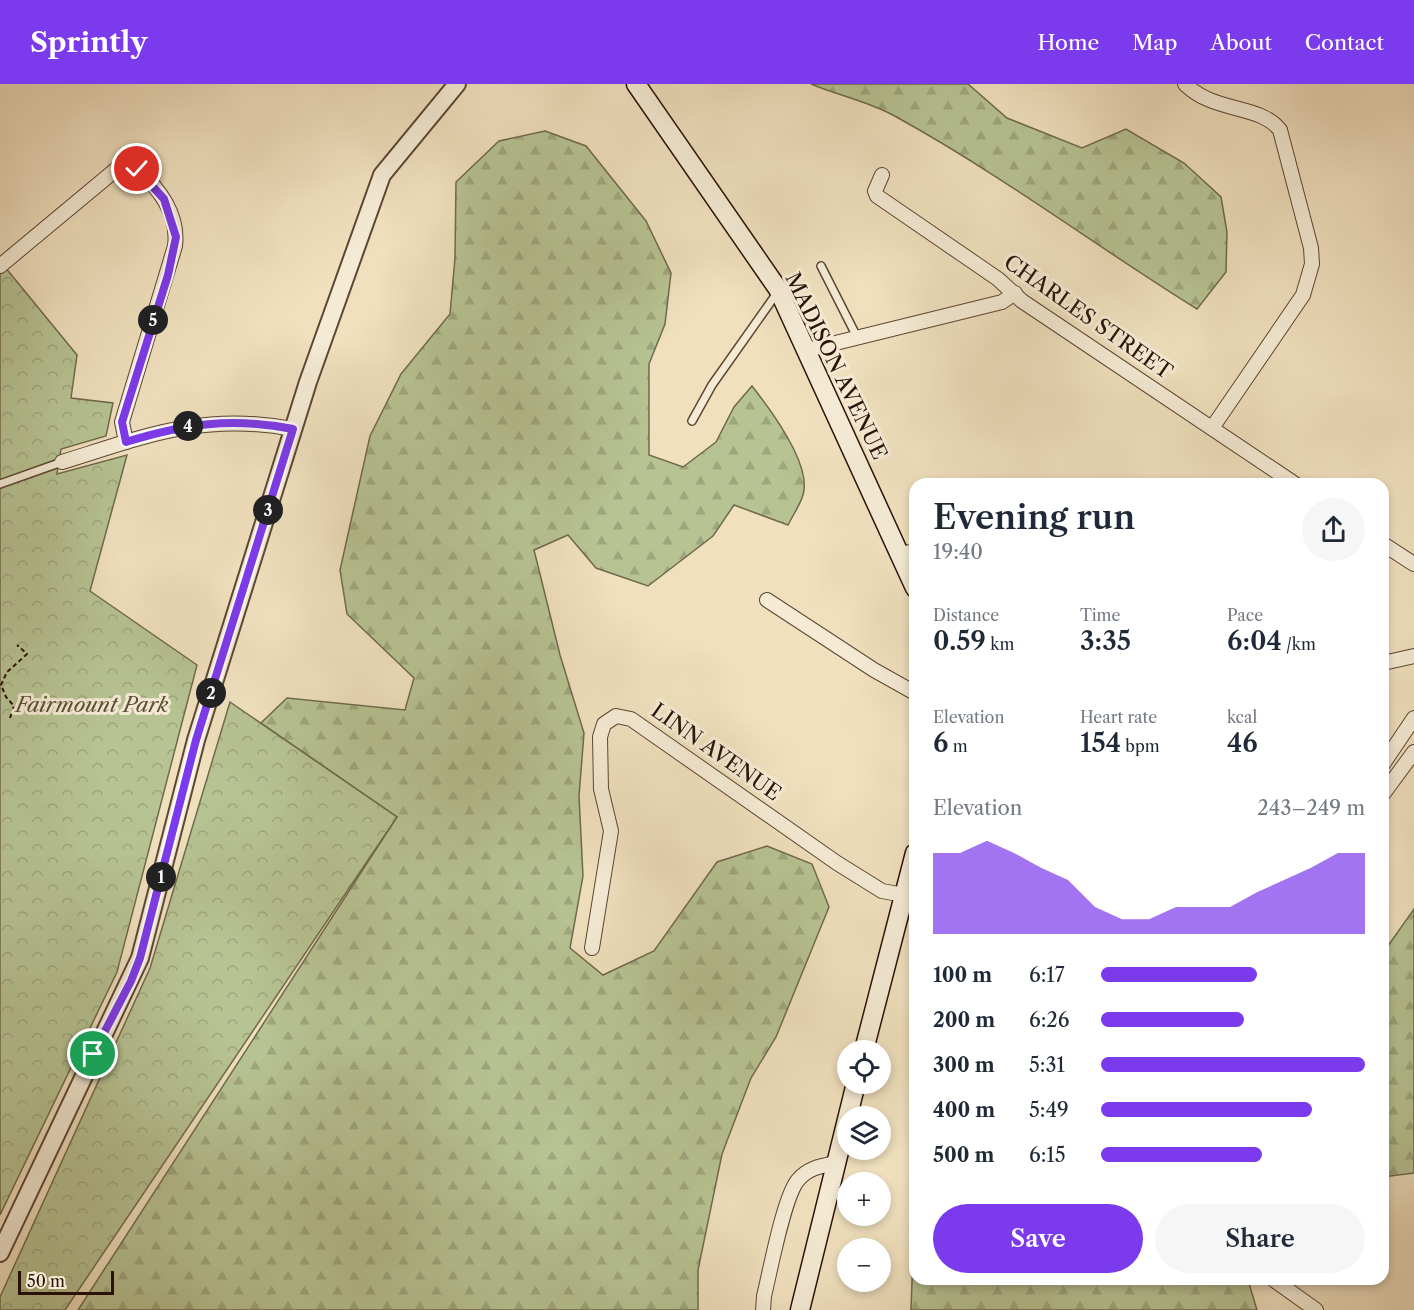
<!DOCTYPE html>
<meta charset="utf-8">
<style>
:root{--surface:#fff;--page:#f6f6f7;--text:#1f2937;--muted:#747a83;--accent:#7c3aed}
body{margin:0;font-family:"Libre Caslon Text",serif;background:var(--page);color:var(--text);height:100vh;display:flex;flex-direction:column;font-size:22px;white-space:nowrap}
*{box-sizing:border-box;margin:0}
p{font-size:20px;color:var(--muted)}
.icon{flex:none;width:33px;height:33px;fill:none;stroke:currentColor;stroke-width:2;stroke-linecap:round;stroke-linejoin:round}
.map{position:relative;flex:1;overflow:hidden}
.sheet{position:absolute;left:909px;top:394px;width:480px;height:807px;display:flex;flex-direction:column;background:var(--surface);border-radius:18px;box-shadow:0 3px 9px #0003}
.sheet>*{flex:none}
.buttons{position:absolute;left:837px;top:956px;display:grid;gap:12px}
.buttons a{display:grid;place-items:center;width:54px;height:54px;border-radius:50%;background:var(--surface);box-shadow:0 3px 9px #0003;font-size:30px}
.scale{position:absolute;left:18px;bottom:15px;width:96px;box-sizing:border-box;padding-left:6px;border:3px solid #2a1206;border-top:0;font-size:16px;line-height:21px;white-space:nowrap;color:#2a1206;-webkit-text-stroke:4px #f5ebd5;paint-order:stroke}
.pin{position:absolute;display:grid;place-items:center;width:51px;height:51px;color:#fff;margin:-26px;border:3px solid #fff;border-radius:50%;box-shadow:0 2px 6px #0007}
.km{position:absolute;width:30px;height:30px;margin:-15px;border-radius:50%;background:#222;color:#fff;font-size:16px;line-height:30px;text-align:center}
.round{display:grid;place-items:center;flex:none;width:63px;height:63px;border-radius:32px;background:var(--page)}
.head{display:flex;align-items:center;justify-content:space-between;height:102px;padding:0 24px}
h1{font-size:33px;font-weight:600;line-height:45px}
.stats{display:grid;grid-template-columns:repeat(3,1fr);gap:9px;height:102px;padding:6px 24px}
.stats div{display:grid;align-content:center}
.stats b{font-size:26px;font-weight:600}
.stats small{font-size:16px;font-weight:400}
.stats p{font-size:16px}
.chart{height:168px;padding:12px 24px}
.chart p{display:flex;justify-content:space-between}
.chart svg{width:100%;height:108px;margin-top:6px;fill:var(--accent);opacity:.7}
.primary-button{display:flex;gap:12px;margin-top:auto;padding:12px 24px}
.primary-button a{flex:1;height:69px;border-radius:36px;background:var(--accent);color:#fff;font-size:24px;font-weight:600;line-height:69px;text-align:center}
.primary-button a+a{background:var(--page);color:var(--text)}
ul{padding:0 24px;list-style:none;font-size:20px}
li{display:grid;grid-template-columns:96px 72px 1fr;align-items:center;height:45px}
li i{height:15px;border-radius:8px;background:var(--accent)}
header{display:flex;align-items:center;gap:36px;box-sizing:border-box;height:84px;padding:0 30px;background:var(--accent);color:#fff}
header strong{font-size:28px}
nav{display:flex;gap:33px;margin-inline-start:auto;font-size:21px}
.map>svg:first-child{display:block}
</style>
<header>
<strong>Sprintly</strong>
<nav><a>Home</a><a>Map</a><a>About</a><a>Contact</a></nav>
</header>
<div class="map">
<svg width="1414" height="1226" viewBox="0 0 1414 1226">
<defs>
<pattern id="forest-firs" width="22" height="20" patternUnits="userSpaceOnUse" patternTransform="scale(1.5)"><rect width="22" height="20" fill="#b7c393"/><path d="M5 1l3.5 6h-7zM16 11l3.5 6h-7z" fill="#9ea67d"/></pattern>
<pattern id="park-crowns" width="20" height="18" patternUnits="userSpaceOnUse" patternTransform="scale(1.5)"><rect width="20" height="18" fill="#b7c393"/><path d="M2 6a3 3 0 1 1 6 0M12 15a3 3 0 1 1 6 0" fill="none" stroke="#9ea67d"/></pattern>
</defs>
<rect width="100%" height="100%" fill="#f0e0be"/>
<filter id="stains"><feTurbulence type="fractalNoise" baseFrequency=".00333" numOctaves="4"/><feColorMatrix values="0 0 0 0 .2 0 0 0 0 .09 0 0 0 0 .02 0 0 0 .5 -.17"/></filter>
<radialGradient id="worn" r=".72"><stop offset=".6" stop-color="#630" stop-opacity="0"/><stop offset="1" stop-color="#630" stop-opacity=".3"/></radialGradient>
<g fill="url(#forest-firs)" stroke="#706a4c" stroke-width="1.5">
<path d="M 811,0 L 968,0 L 1007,34 L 1082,64 L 1126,45 L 1184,79 L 1221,113 L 1227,148 L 1226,188 L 1197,225 C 1097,163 1003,92 900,35 C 873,19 840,12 811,0 Z"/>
<path d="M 545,47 L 586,62 L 646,137 L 671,189 L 665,240 L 649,280 L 649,371 L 683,383 L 716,358 L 734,323 L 752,302 C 770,325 812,381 803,411 C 800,421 793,431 788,441 L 734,421 L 713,452 L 648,502 L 596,484 L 568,451 L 534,466 L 560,571 L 584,649 L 579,712 L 583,792 L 570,864 L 603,891 L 654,867 L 717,778 L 767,762 L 812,780 L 829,823 L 776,953 L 751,994 L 722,1070 L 698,1186 L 698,1226 L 78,1226 L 397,733 L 261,639 L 287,614 L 405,626 L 414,594 L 347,530 L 340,486 L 370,352 L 401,290 L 450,230 L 455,174 L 456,98 L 499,57 Z"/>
<polygon points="1414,825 1414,1089 1383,1093 1383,869"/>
<polygon points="915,1114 915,1196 1248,1196 1257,1226 911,1226"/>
</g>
<g fill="url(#park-crowns)" stroke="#706a4c" stroke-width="1.5">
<polygon points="0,177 77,271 71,314 113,319 106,352 61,365 57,390 127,371 90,507 197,581 117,888 0,1131"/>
<polygon points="230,618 397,733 65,1226 0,1226 0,1213 150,884"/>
</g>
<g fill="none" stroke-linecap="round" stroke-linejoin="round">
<g stroke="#5c4634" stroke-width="10">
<g id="service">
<polyline points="821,182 857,253"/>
<polyline points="692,337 712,301 777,209"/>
<polyline points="0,400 62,378"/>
</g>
</g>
<g stroke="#5c4634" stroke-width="16">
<g id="minor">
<path d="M 1185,0 C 1214,29 1260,20 1280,46 L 1311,164 L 1312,180 L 1303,211 L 1212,344"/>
<polyline points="882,91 875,107 877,112 998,195 1022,217 1295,400"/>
<path d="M 0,182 L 119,83 L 132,82 L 137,85 C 159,104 179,131 175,162 L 122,338 L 126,358"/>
<polyline points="807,266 1002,218 1015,209"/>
<path d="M 62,378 C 146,352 203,328 293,345"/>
<polyline points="1383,460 1414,480"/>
<polyline points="900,470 915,467"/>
<polyline points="767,516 874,586 915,609"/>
<polyline points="1383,579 1414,572"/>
<polyline points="1383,680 1414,634"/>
<polyline points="1383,710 1414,668"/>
<polyline points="592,864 611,747 601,705 600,653 604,640 616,632 631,635 837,779 882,807 904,811"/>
<polyline points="1274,1196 1316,1226"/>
<path d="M 763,1226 L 764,1212 C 770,1188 784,1112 798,1096 C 808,1084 821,1082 835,1079"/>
</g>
</g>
<g stroke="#5c4634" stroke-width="20">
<polyline id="tertiary" points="0,1169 140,874 196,656 308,298 382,91 457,0"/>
</g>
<g stroke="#2a1206" stroke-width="21">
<g id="secondary">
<polyline points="636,0 778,205 915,504"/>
<polyline points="864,966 915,769"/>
<polyline points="800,1226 856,999"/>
</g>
</g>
<polyline stroke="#2a1206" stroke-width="2" stroke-dasharray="4.5 3" stroke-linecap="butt" points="10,634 14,622 6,613 1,601 7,588 27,570 17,561"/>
<use href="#service" stroke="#f5ebd5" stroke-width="7"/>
<use href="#minor" stroke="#f5ebd5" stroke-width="14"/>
<use href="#tertiary" stroke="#f5ebd5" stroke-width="16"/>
<use href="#secondary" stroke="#f5ebd5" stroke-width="18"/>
</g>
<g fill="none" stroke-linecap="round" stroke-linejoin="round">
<g stroke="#fff" stroke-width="12">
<path id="route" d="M 93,970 L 131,897 L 140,874 L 196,656 L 293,345 C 232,333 184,340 126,358 L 122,338 L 168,191 L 176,153 L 164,115 L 137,85"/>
</g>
<use href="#route" stroke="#7c3aed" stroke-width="8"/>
</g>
<g text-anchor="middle" stroke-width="6" stroke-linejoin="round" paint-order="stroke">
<g font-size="21" fill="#2a1206" stroke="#f5ebd5">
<text transform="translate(1088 233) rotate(35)" y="7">CHARLES STREET</text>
<text transform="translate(836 282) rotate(64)" y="7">MADISON AVENUE</text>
<text transform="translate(716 668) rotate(35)" y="7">LINN AVENUE</text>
</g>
<g font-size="21" font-style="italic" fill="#5b5037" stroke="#f5ebd5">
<text x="92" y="628">Fairmount Park</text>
</g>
</g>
<rect width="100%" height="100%" filter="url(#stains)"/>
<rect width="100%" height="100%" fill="url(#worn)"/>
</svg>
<div class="buttons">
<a><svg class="icon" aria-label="locate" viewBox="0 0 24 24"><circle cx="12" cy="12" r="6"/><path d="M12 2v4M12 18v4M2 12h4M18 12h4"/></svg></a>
<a><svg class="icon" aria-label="layers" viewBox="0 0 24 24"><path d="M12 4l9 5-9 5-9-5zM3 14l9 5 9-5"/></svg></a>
<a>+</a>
<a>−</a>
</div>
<div class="scale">50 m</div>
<div class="pin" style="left:93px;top:970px;background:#1e9e55"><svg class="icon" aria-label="arrive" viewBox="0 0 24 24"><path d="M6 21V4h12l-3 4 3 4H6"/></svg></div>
<div class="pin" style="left:137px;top:85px;background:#d93025"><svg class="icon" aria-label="check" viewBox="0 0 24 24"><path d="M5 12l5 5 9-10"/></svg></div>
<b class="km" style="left:161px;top:793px">1</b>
<b class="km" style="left:211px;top:609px">2</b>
<b class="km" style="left:268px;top:426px">3</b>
<b class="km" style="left:188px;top:342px">4</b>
<b class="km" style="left:153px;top:236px">5</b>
<section class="sheet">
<div class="head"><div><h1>Evening run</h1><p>19:40</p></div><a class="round"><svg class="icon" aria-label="share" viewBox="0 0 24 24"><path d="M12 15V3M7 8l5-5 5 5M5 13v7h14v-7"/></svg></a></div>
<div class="stats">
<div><p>Distance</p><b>0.59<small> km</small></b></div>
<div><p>Time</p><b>3:35</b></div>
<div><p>Pace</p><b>6:04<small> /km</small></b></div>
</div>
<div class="stats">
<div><p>Elevation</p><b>6<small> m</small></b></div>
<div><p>Heart rate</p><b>154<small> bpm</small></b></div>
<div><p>kcal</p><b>46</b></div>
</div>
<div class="chart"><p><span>Elevation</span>243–249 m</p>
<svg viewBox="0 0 160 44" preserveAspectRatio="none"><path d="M0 44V11L10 11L20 6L30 11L40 17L50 22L60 33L70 38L80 38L90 33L100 33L110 33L120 27L130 22L140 17L150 11L160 11V44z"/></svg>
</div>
<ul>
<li><b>100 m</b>6:17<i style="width:59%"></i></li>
<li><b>200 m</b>6:26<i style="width:54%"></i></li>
<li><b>300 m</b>5:31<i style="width:100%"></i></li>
<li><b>400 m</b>5:49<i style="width:80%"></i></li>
<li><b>500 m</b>6:15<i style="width:61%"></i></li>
</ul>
<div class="primary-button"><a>Save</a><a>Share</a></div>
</section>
</div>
